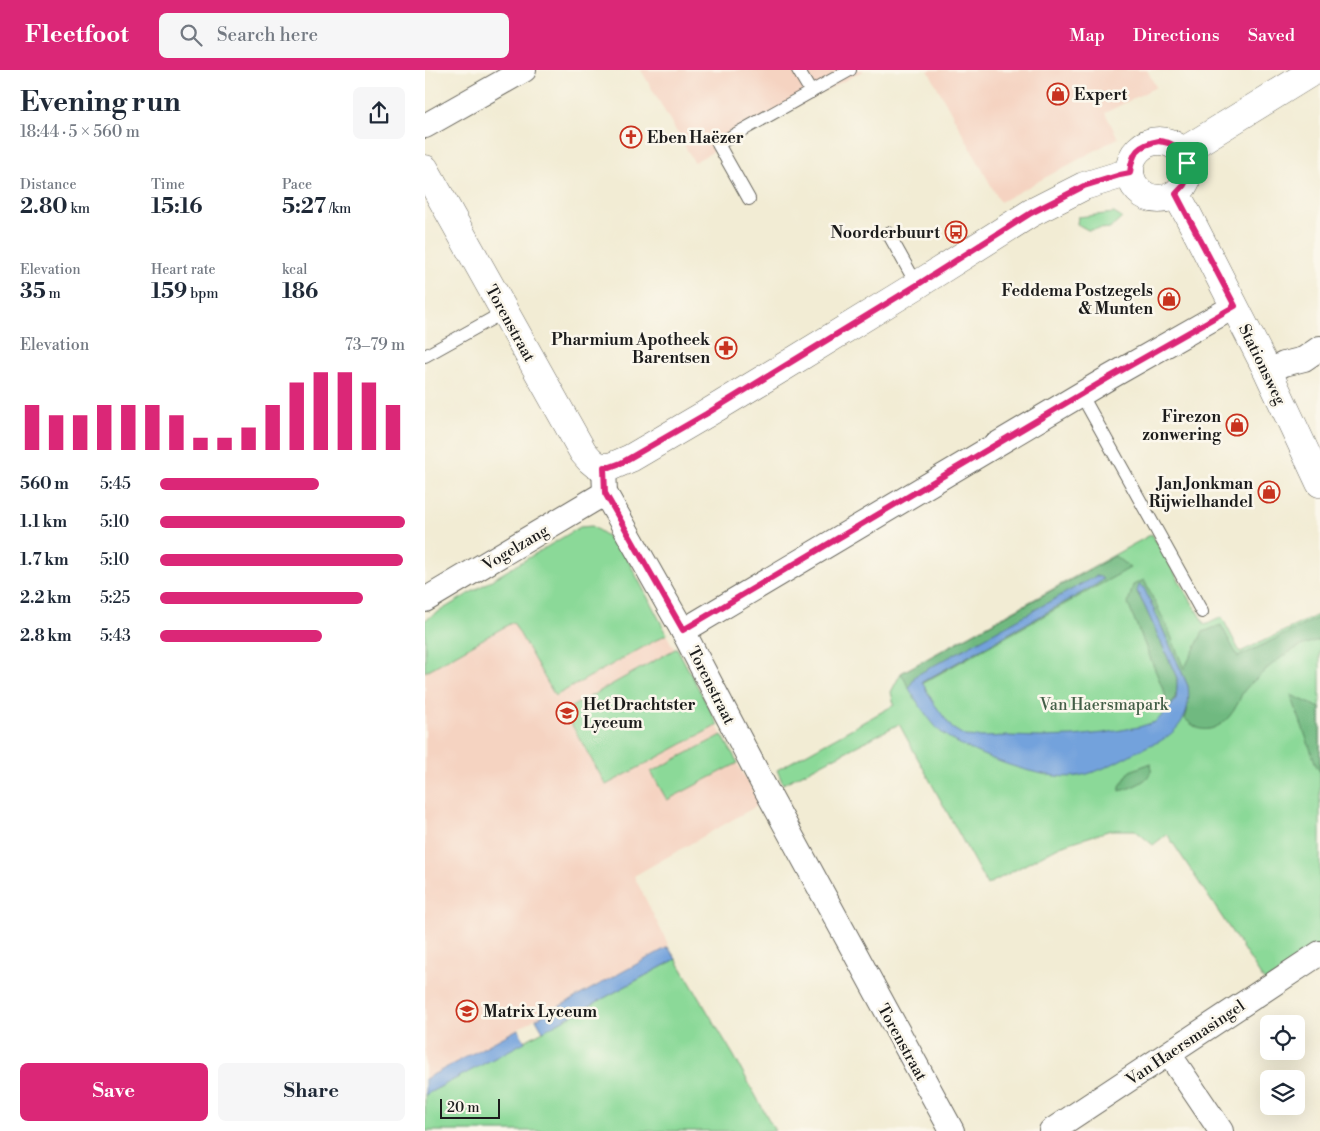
<!DOCTYPE html>
<meta charset="utf-8">
<style>
:root{--surface:#fff;--page:#f6f6f7;--text:#1f2937;--muted:#747a83;--accent:#db2777}
body{margin:0;font-family:"Libre Bodoni",serif;background:var(--page);color:var(--text);height:100vh;display:flex;flex-direction:column;font-size:19px;white-space:nowrap}
*{box-sizing:border-box;margin:0}
p{font-size:16px;color:var(--muted)}
.icon{flex:none;width:28px;height:28px;fill:none;stroke:currentColor;stroke-width:2;stroke-linecap:round;stroke-linejoin:round}
.map{position:relative;flex:1;overflow:hidden}
.sheet{display:flex;flex-direction:column;background:var(--surface);width:425px}
.sheet>*{flex:none}
.buttons{position:absolute;left:835px;top:945px;display:grid;gap:10px}
.buttons a{display:grid;place-items:center;width:45px;height:45px;border-radius:8px;background:var(--surface);box-shadow:0 5px 20px #0002;font-size:25px}
.scale{position:absolute;left:15px;bottom:12px;width:60px;box-sizing:border-box;padding-left:5px;border:2px solid #1c1c1c;border-top:0;font-size:14px;line-height:18px;white-space:nowrap;color:#1c1c1c;-webkit-text-stroke:4px #fbf7ec;paint-order:stroke}
.pin{position:absolute;display:grid;place-items:center;width:42px;height:42px;color:#fff;margin:-21px;border-radius:10px;box-shadow:0 2px 8px #0006}
.round{display:grid;place-items:center;flex:none;width:52px;height:52px;border-radius:8px;background:var(--page)}
.head{display:flex;align-items:center;justify-content:space-between;height:85px;padding:0 20px}
h1{font-size:28px;font-weight:800;line-height:38px}
.figures{display:grid;grid-template-columns:repeat(3,1fr);gap:8px;height:85px;padding:5px 20px}
.figures div{display:grid;align-content:center}
.figures b{font-size:21px;font-weight:800}
.figures small{font-size:14px;font-weight:400}
.figures p{font-size:14px}
.chart{height:140px;padding:10px 20px}
.chart p{display:flex;justify-content:space-between}
.chart svg{width:100%;height:90px;margin-top:5px;stroke:var(--accent);stroke-width:6}
.cta{display:flex;gap:10px;margin-top:auto;padding:10px 20px}
.cta a{flex:1;height:58px;border-radius:8px;background:var(--accent);color:#fff;font-size:20px;font-weight:800;line-height:58px;text-align:center}
.cta a+a{background:var(--page);color:var(--text)}
ul{padding:0 20px;list-style:none;font-size:16px}
li{display:grid;grid-template-columns:80px 60px 1fr;align-items:center;height:38px}
li i{height:12px;border-radius:6px;background:var(--accent)}
header{display:flex;align-items:center;gap:30px;box-sizing:border-box;height:70px;padding:0 25px;background:var(--accent);color:#fff}
header strong{font-size:24px}
nav{display:flex;gap:28px;margin-inline-start:auto;font-size:18px}
.search{width:350px;height:45px;background:var(--page);display:flex;align-items:center;gap:12px;box-sizing:border-box;padding:0 18px;border-radius:8px;color:var(--muted);font-size:19px}
main{display:flex;flex:1;min-height:0}
.map>svg:first-child{display:block}
</style>
<header>
<strong>Fleetfoot</strong>
<div class="search"><svg class="icon" aria-label="search" viewBox="0 0 24 24"><circle cx="10" cy="10" r="6"/><path d="M15 15l6 6"/></svg>Search here</div>
<nav><a>Map</a><a>Directions</a><a>Saved</a></nav>
</header>
<main>
<section class="sheet">
<div class="head"><div><h1>Evening run</h1><p>18:44 · 5 × 560 m</p></div><a class="round"><svg class="icon" aria-label="share" viewBox="0 0 24 24"><path d="M12 15V3M7 8l5-5 5 5M5 13v7h14v-7"/></svg></a></div>
<div class="figures">
<div><p>Distance</p><b>2.80<small> km</small></b></div>
<div><p>Time</p><b>15:16</b></div>
<div><p>Pace</p><b>5:27<small> /km</small></b></div>
</div>
<div class="figures">
<div><p>Elevation</p><b>35<small> m</small></b></div>
<div><p>Heart rate</p><b>159<small> bpm</small></b></div>
<div><p>kcal</p><b>186</b></div>
</div>
<div class="chart"><p><span>Elevation</span>73–79 m</p>
<svg viewBox="0 0 160 44" preserveAspectRatio="none"><path d="M5 44V22M15 44V27M25 44V27M35 44V22M45 44V22M55 44V22M65 44V27M75 44V38M85 44V38M95 44V33M105 44V22M115 44V11M125 44V6M135 44V6M145 44V11M155 44V22"/></svg>
</div>
<ul>
<li><b>560 m</b>5:45<i style="width:65%"></i></li>
<li><b>1.1 km</b>5:10<i style="width:100%"></i></li>
<li><b>1.7 km</b>5:10<i style="width:99%"></i></li>
<li><b>2.2 km</b>5:25<i style="width:83%"></i></li>
<li><b>2.8 km</b>5:43<i style="width:66%"></i></li>
</ul>
<div class="cta"><a>Save</a><a>Share</a></div>
</section>
<div class="map">
<svg width="895" height="1061" viewBox="0 0 895 1061">
<rect width="100%" height="100%" fill="#fbf7ec"/>
<filter id="ink" filterUnits="userSpaceOnUse"><feTurbulence type="fractalNoise" baseFrequency=".02" numOctaves="2"/><feDisplacementMap in="SourceGraphic" scale="10" xChannelSelector="R" yChannelSelector="G"/><feConvolveMatrix kernelMatrix="1 2 1 2 8 2 1 2 1" color-interpolation-filters="sRGB"/></filter>
<filter id="wash" filterUnits="userSpaceOnUse"><feTurbulence type="fractalNoise" baseFrequency=".0096" numOctaves="4" result="noise"/><feDisplacementMap in="SourceGraphic" scale="20" xChannelSelector="R" yChannelSelector="G"/><feGaussianBlur stdDeviation="1.12" result="paint"/><feColorMatrix in="noise" values="0 0 0 0 0 0 0 0 0 0 0 0 0 0 0 0 0 1.4 0 .05"/><feComposite in="paint" operator="in"/></filter>
<g filter="url(#wash)">
<rect width="100%" height="100%" fill="#f2ecd4"/>
<g fill="#f5d3c1">
<polygon points="216,0 439,0 269,92"/>
<polygon points="503,0 722,0 731,17 680,43 693,68 575,132"/>
<polygon points="193,477 335,734 209,806 244,876 0,1009 0,552"/>
</g>
<g fill="#8bd998" stroke="#547a5a">
<polygon points="689,143 697,148 686,158 674,159 663,160 652,154 653,147"/>
<polygon points="167,456 195,475 242,564 130,626 88,552 0,602 0,550 155,457"/>
<polygon points="727,464 780,555 797,547 815,582 895,544 895,876 840,912 742,764 728,775 710,760 686,760 635,776 562,815 474,654 358,714 352,700 469,635 466,622 476,603"/>
<polygon points="252,578 293,655 181,715 139,641"/>
<polygon points="297,665 313,693 242,730 226,702"/>
<polygon points="251,889 309,986 350,1061 0,1061 0,1025"/>
</g>
<g fill="#70b980" stroke="#466a4e">
<polygon points="690,486 705,498 485,620 476,603"/>
<path d="M 719,510 L 744,561 L 759,599 L 778,562 L 796,555 L 813,587 L 895,547 L 895,570 C 870,575 848,592 830,610 C 826,613 822,617 819,621 C 815,626 814,633 810,638 C 804,650 788,664 773,658 C 768,656 764,652 760,649 L 762,642 L 763,616 L 725,531 L 712,522 L 720,537 L 752,608 C 753,623 751,628 742,641 L 740,624 L 703,534 L 708,515 Z"/>
<polygon points="866,625 895,638 895,702 891,695"/>
<path d="M 726,693 C 730,710 708,717 695,721 L 695,716 L 705,701 Z"/>
</g>
<g fill="#73a2dc" stroke="#485f7c">
<path d="M 671,506 L 675,507 L 678,509 L 672,514 L 497,612 L 508,632 L 527,658 L 540,666 L 557,667 L 583,666 L 615,667 L 648,666 L 679,663 L 714,657 L 730,652 L 742,641 L 751,629 L 752,618 L 752,608 L 720,537 L 712,521 L 714,515 L 719,518 L 725,531 L 763,616 C 766,637 759,656 740,668 C 734,673 726,674 719,678 C 697,688 678,702 653,706 C 620,712 545,684 517,663 C 509,657 488,627 484,618 L 490,606 Z"/>
<polygon points="243,877 251,889 118,961 111,949"/>
<polygon points="93,959 100,972 0,1025 0,1009"/>
</g>
</g>
<g filter="url(#ink)">
<g fill="none" stroke-linecap="round" stroke-linejoin="round">
<g stroke="#67655c" stroke-width="14">
<g id="lane">
<polyline points="373,0 386,22"/>
<polyline points="324,129 293,74 425,0"/>
<polyline points="463,163 492,215"/>
<polyline points="0,286 79,242"/>
<polyline points="656,324 777,542"/>
</g>
</g>
<g stroke="#67655c" stroke-width="26">
<g id="street">
<polyline points="0,56 99,0"/>
<polyline points="843,302 859,294 879,289 895,278"/>
<polyline points="179,397 180,423 258,561 338,714 527,1061"/>
<polyline points="0,530 180,423"/>
<polyline points="258,561 685,307 810,236"/>
<polyline points="744,984 796,1061"/>
<polyline points="626,1061 895,883"/>
</g>
</g>
<g stroke="#67655c" stroke-width="29">
<g id="secondary">
<circle cx="734" cy="100" r="29"/>
<polyline points="757,82 890,0"/>
<polyline points="0,99 158,382 165,390 171,395 179,397 185,397 206,388 281,344 352,301 492,215 606,143 659,116 695,105 705,103"/>
<polyline points="751,124 763,145 843,302 895,413"/>
</g>
</g>
<use href="#lane" stroke="#fff" stroke-width="12"/>
<use href="#street" stroke="#fff" stroke-width="24"/>
<use href="#secondary" stroke="#fff" stroke-width="28"/>
</g>
</g>
<g fill="none" stroke-linecap="round" stroke-linejoin="round" filter="url(#ink)">
<g stroke="#fff" stroke-width="10">
<path id="route" d="M 734,71 C 738,72 742,72 746,74 C 761,80 767,101 759,115 C 757,118 753,121 751,124 L 810,236 L 685,307 L 258,560 L 180,423 L 179,397 L 185,397 L 196,393 L 281,344 L 492,215 L 606,143 L 659,116 L 695,105 L 705,103 C 707,82 713,75 734,71 Z"/>
</g>
<use href="#route" stroke="#db2777" stroke-width="6"/>
</g>
<defs>
<g id="shop-ring" transform="scale(1.125)"><circle r="9.5" fill="#fbf7ec" stroke="#c8321e" stroke-width="1.5"/><path d="M-5-2.5h2.3a2.7 3.5 0 0 1 5.4 0H5L5.5 6h-11ZM-1.5-2.5h3a1.5 2.3 0 0 0-3 0Z" fill="#c8321e"/></g>
<g id="church-ring" transform="scale(1.125)"><circle r="9.5" fill="#fbf7ec" stroke="#c8321e" stroke-width="1.5"/><path d="M-1.2-6h2.4v3.5h3.3v2.4h-3.3V6h-2.4V-.1h-3.3v-2.4h3.3Z" fill="#c8321e"/></g>
<g id="bus-ring" transform="scale(1.125)"><circle r="9.5" fill="#fbf7ec" stroke="#c8321e" stroke-width="1.5"/><path d="M-5-6H5V4H4V6H2V4H-2V6H-4V4H-5ZM-3.5-4V0h7V-4ZM-3.5 1.2v1.5H-2V1.2ZM2 1.2v1.5H3.5V1.2Z" fill="#c8321e"/></g>
<g id="pharmacy-ring" transform="scale(1.125)"><circle r="9.5" fill="#fbf7ec" stroke="#c8321e" stroke-width="1.5"/><path d="M-2-6h4v4h4v4h-4v4h-4v-4h-4v-4h4Z" fill="#c8321e"/></g>
<g id="school-ring" transform="scale(1.125)"><circle r="9.5" fill="#fbf7ec" stroke="#c8321e" stroke-width="1.5"/><path d="M0-5L7-2L0 1L-7-2ZM-4 1L0 2.5L4 1V4Q0 6-4 4Z" fill="#c8321e"/></g>
</defs>
<g fill-rule="evenodd">
<use href="#shop-ring" x="633" y="24"/>
<use href="#church-ring" x="206" y="67"/>
<use href="#bus-ring" x="531" y="162"/>
<use href="#shop-ring" x="744" y="229"/>
<use href="#pharmacy-ring" x="301" y="278"/>
<use href="#shop-ring" x="812" y="355"/>
<use href="#shop-ring" x="844" y="422"/>
<use href="#school-ring" x="142" y="643"/>
<use href="#school-ring" x="42" y="941"/>
</g>
<g text-anchor="middle" stroke-width="5" stroke-linejoin="round" paint-order="stroke">
<g font-size="16" font-weight="bold" fill="#1c1c1c" stroke="#fbf7ec" text-anchor="end">
<text x="649" y="30" text-anchor="start">Expert</text>
<text x="222" y="73" text-anchor="start">Eben Haëzer</text>
<text x="515" y="168">Noorderbuurt</text>
<text x="728" y="226">Feddema Postzegels<tspan x="728" dy="18">&amp; Munten</tspan></text>
<text x="285" y="275">Pharmium Apotheek<tspan x="285" dy="18">Barentsen</tspan></text>
<text x="796" y="352">Firezon<tspan x="796" dy="18">zonwering</tspan></text>
<text x="828" y="419">Jan Jonkman<tspan x="828" dy="18">Rijwielhandel</tspan></text>
<text x="158" y="640" text-anchor="start">Het Drachtster<tspan x="158" dy="18">Lyceum</tspan></text>
<text x="58" y="947" text-anchor="start">Matrix Lyceum</text>
</g>
<g font-size="16" fill="#1c1c1c" stroke="#fbf7ec">
<text transform="translate(86 253) rotate(61)" y="6">Torenstraat</text>
<text transform="translate(838 294) rotate(64)" y="6">Stationsweg</text>
<text transform="translate(90 477) rotate(-31)" y="6">Vogelzang</text>
<text transform="translate(287 615) rotate(63)" y="6">Torenstraat</text>
<text transform="translate(478 972) rotate(61)" y="6">Torenstraat</text>
<text transform="translate(760 972) rotate(-34)" y="6">Van Haersmasingel</text>
</g>
<g font-size="16" fill="#435e47" stroke="#fbf7ec">
<text x="679" y="640">Van Haersmapark</text>
</g>
</g>
</svg>
<div class="buttons">
<a><svg class="icon" aria-label="locate" viewBox="0 0 24 24"><circle cx="12" cy="12" r="6"/><path d="M12 2v4M12 18v4M2 12h4M18 12h4"/></svg></a>
<a><svg class="icon" aria-label="layers" viewBox="0 0 24 24"><path d="M12 4l9 5-9 5-9-5zM3 14l9 5 9-5"/></svg></a>
</div>
<div class="scale">20 m</div>
<div class="pin" style="left:762px;top:93px;background:#1e9e55"><svg class="icon" aria-label="arrive" viewBox="0 0 24 24"><path d="M6 21V4h12l-3 4 3 4H6"/></svg></div>
</div>
</main>
